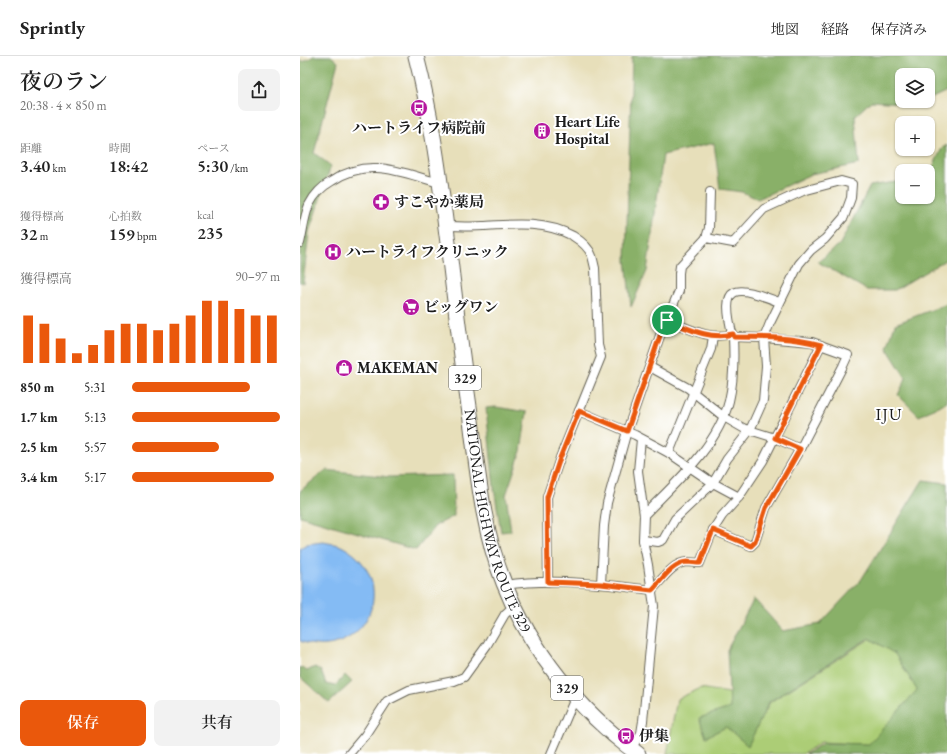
<!DOCTYPE html>
<html lang="ja">
<meta charset="utf-8">
<style>
:root{--surface:#fff;--page:#f2f2f2;--text:#222;--muted:#767676;--line:#e0e0e0;--accent:#ea580c}
body{margin:0;font-family:"EB Garamond","Noto Serif JP",serif;background:var(--page);color:var(--text);height:100vh;display:flex;flex-direction:column;font-size:15px;white-space:nowrap}
*{box-sizing:border-box;margin:0}
p{font-size:13px;color:var(--muted)}
.icon{flex:none;width:22px;height:22px;fill:none;stroke:currentColor;stroke-width:2;stroke-linecap:round;stroke-linejoin:round}
.map{position:relative;flex:1;overflow:hidden}
.side{display:flex;flex-direction:column;background:var(--surface);width:300px}
.side>*{flex:none}
.tools{position:absolute;left:595px;top:12px;display:grid;gap:8px}
.tools a{display:grid;place-items:center;width:40px;height:40px;border-radius:8px;background:var(--surface);box-shadow:0 1px 3px #0004;font-size:20px}
.pin{position:absolute;display:grid;place-items:center;width:34px;height:34px;color:#fff;margin:-17px;border:2px solid #fff;border-radius:50%;box-shadow:0 1px 4px #0007}
.round{display:grid;place-items:center;flex:none;width:42px;height:42px;border-radius:8px;background:var(--page)}
.headline{display:flex;align-items:center;justify-content:space-between;height:68px;padding:0 20px}
h1{font-size:22px;font-weight:600;line-height:30px}
.metrics{display:grid;grid-template-columns:repeat(3,1fr);gap:6px;height:68px;padding:4px 20px}
.metrics div{display:grid;align-content:center}
.metrics b{font-size:17px;font-weight:600}
.metrics small{font-size:11px;font-weight:400}
.metrics p{font-size:11px}
.chart{height:112px;padding:8px 20px}
.chart p{display:flex;justify-content:space-between}
.chart svg{width:100%;height:72px;margin-top:4px;stroke:var(--accent);stroke-width:6}
.button{display:flex;gap:8px;margin-top:auto;padding:8px 20px}
.button a{flex:1;height:46px;border-radius:8px;background:var(--accent);color:#fff;font-size:16px;font-weight:600;line-height:46px;text-align:center}
.button a+a{background:var(--page);color:var(--text)}
ul{padding:0 20px;list-style:none;font-size:13px}
li{display:grid;grid-template-columns:64px 48px 1fr;align-items:center;height:30px}
li i{height:10px;border-radius:5px;background:var(--accent)}
header{display:flex;align-items:center;gap:24px;box-sizing:border-box;height:56px;padding:0 20px;background:var(--surface);border-bottom:1px solid var(--line)}
header strong{font-size:19px}
nav{display:flex;gap:22px;margin-inline-start:auto;font-size:14px}
main{display:flex;flex:1;min-height:0}
.map>svg:first-child{display:block}
</style>
<header>
<strong>Sprintly</strong>
<nav><a>地図</a><a>経路</a><a>保存済み</a></nav>
</header>
<main>
<section class="side">
<div class="headline"><div><h1>夜のラン</h1><p>20:38 · 4 × 850 m</p></div><a class="round"><svg class="icon" aria-label="share" viewBox="0 0 24 24"><path d="M12 15V3M7 8l5-5 5 5M5 13v7h14v-7"/></svg></a></div>
<div class="metrics">
<div><p>距離</p><b>3.40<small> km</small></b></div>
<div><p>時間</p><b>18:42</b></div>
<div><p>ペース</p><b>5:30<small> /km</small></b></div>
</div>
<div class="metrics">
<div><p>獲得標高</p><b>32<small> m</small></b></div>
<div><p>心拍数</p><b>159<small> bpm</small></b></div>
<div><p>kcal</p><b>235</b></div>
</div>
<div class="chart"><p><span>獲得標高</span>90–97 m</p>
<svg viewBox="0 0 160 44" preserveAspectRatio="none"><path d="M5 44V15M15 44V20M25 44V29M35 44V38M45 44V33M55 44V24M65 44V20M75 44V20M85 44V24M95 44V20M105 44V15M115 44V6M125 44V6M135 44V11M145 44V15M155 44V15"/></svg>
</div>
<ul>
<li><b>850 m</b>5:31<i style="width:80%"></i></li>
<li><b>1.7 km</b>5:13<i style="width:100%"></i></li>
<li><b>2.5 km</b>5:57<i style="width:59%"></i></li>
<li><b>3.4 km</b>5:17<i style="width:96%"></i></li>
</ul>
<div class="button"><a>保存</a><a>共有</a></div>
</section>
<div class="map">
<svg width="647" height="698" viewBox="0 0 647 698">
<rect width="100%" height="100%" fill="#fff"/>
<filter id="ink" filterUnits="userSpaceOnUse"><feTurbulence type="fractalNoise" baseFrequency=".025" numOctaves="2"/><feDisplacementMap in="SourceGraphic" scale="8" xChannelSelector="R" yChannelSelector="G"/><feConvolveMatrix kernelMatrix="1 2 1 2 8 2 1 2 1" color-interpolation-filters="sRGB"/></filter>
<filter id="wash" filterUnits="userSpaceOnUse"><feTurbulence type="fractalNoise" baseFrequency=".012" numOctaves="4" result="noise"/><feDisplacementMap in="SourceGraphic" scale="16" xChannelSelector="R" yChannelSelector="G"/><feGaussianBlur stdDeviation="0.9" result="paint"/><feColorMatrix in="noise" values="0 0 0 0 0 0 0 0 0 0 0 0 0 0 0 0 0 1.4 0 .05"/><feComposite in="paint" operator="in"/></filter>
<g filter="url(#wash)">
<rect width="100%" height="100%" fill="#e7dfba"/>
<polygon fill="#accd76" stroke="#647449" points="613,542 647,571 595,690 521,686 503,698 367,698 377,643 401,632 428,637 464,658 470,646 568,584"/>
<g fill="#89b067" stroke="#526642">
<polygon points="14,0 31,0 38,6 14,97 31,110 9,176 3,227 0,226 0,4 3,6"/>
<polygon points="332,0 647,0 647,35 628,44 628,19 602,19 602,45 626,45 619,48 571,45 555,60 559,108 511,118 458,143 442,136 420,133 414,87 363,99 347,215 331,251 326,204"/>
<polygon points="647,89 647,203 595,234 567,234 518,206 540,188 570,130 602,125 602,141 628,141 628,121 642,92"/>
<polygon points="647,248 647,346 619,360 598,339 606,322 587,292 595,268"/>
<polygon points="196,351 227,356 221,395 206,439 211,475 201,476 194,432 186,352"/>
<polygon points="26,414 90,421 153,419 154,460 135,470 116,494 0,460 0,435"/>
<polygon points="623,424 647,427 647,698 506,698 523,687 569,688 617,634 595,598 569,582 469,646 448,690 426,671 406,681 399,662 430,652 427,594 454,543 483,575 520,568 561,524"/>
<polygon points="0,611 7,615 15,611 21,615 26,628 35,630 45,619 52,626 29,647 0,621"/>
</g>
<path fill="#84bbf4" stroke="#506c88" d="M 23,486 C 28,487 34,488 39,489 C 46,492 53,497 59,503 C 97,545 53,606 0,585 L 0,492 L 7,488 Z"/>
</g>
<g filter="url(#ink)">
<g fill="none" stroke-linecap="round" stroke-linejoin="round">
<g stroke="#636053" stroke-width="10">
<g id="street">
<path d="M 146,170 C 158,170 171,171 183,170 C 214,168 245,165 273,180 C 281,185 289,191 292,200 C 293,203 294,208 295,212 L 298,289 L 301,301 L 260,402 L 247,441 L 248,526"/>
<polyline points="406,182 409,172 410,136"/>
<path d="M 0,187 C 3,175 4,161 9,149 C 14,139 23,130 32,125 C 69,100 102,117 140,127"/>
<path d="M 367,264 C 390,273 408,284 433,278"/>
<path d="M 433,281 C 419,226 435,229 479,246"/>
<polyline points="350,311 388,332 424,361 443,372 475,382 500,393"/>
<polyline points="279,355 335,379 369,397 413,427 439,441"/>
<polyline points="369,397 411,293 413,280"/>
<path d="M 344,459 C 375,427 418,390 429,345 C 434,324 434,301 433,281 L 464,282 L 512,286 L 548,299 L 543,310 L 500,393 L 466,452 L 455,486 L 451,490 L 413,474"/>
<polyline points="301,528 304,470 307,447 327,375 361,277 379,235 379,217 380,210 406,182 433,187 464,153 503,135 541,125 552,128 551,142 544,161 525,183 511,194 499,208 470,267 464,282 466,310 463,345 450,374 427,403 413,427 375,463 363,484 358,486 343,484"/>
<path d="M 205,529 C 254,522 304,528 352,534"/>
<path d="M 352,534 C 362,524 372,507 387,506 C 391,506 396,507 400,507 L 413,474 L 422,460 L 439,441 L 463,405 L 521,289"/>
<polyline points="330,695 341,677 343,665 354,550 348,509 343,484 344,459 338,415 341,383"/>
<polyline points="49,698 65,679 87,645 109,634 154,625 164,621 187,589 205,558 214,550"/>
<polyline points="251,698 275,642"/>
</g>
</g>
<g stroke="#636053" stroke-width="17">
<g id="highway">
<path id="s1" d="M 116,0 C 132,61 140,124 148,187 C 155,246 162,305 171,364 C 178,419 183,475 204,527 C 231,595 279,655 338,698"/>
</g>
</g>
<use href="#street" stroke="#fff" stroke-width="8"/>
<use href="#highway" stroke="#fff" stroke-width="15"/>
</g>
</g>
<g fill="none" stroke-linecap="round" stroke-linejoin="round" filter="url(#ink)">
<g stroke="#fff" stroke-width="8">
<path id="route" d="M 367,264 C 389,273 409,284 433,278 L 434,281 C 462,281 493,281 521,289 L 475,382 L 500,393 L 466,452 L 455,486 L 451,490 L 413,474 L 400,507 C 396,507 391,506 387,506 C 372,507 362,524 352,534 L 301,528 L 248,526 L 247,441 L 260,402 L 279,355 L 327,375 L 361,277 Z"/>
</g>
<use href="#route" stroke="#ea580c" stroke-width="5"/>
</g>
<defs>
<g id="bus-disc" transform="scale(0.9)"><circle r="9.5" fill="#b5179e" stroke="#fff"/><path d="M-5-6H5V4H4V6H2V4H-2V6H-4V4H-5ZM-3.5-4V0h7V-4ZM-3.5 1.2v1.5H-2V1.2ZM2 1.2v1.5H3.5V1.2Z" fill="#fff"/></g>
<g id="building-disc" transform="scale(0.9)"><circle r="9.5" fill="#b5179e" stroke="#fff"/><path d="M-4-6H4V6H1V3H-1V6H-4ZM-2.5-4.3h1.7v1.8h-1.7ZM.8-4.3h1.7v1.8H.8ZM-2.5-1h1.7V.8h-1.7ZM.8-1h1.7V.8H.8Z" fill="#fff"/></g>
<g id="pharmacy-disc" transform="scale(0.9)"><circle r="9.5" fill="#b5179e" stroke="#fff"/><path d="M-2-6h4v4h4v4h-4v4h-4v-4h-4v-4h4Z" fill="#fff"/></g>
<g id="hospital-disc" transform="scale(0.9)"><circle r="9.5" fill="#b5179e" stroke="#fff"/><path d="M-5-5h3v3.5h4V-5h3V5h-3V1.5h-4V5h-3Z" fill="#fff"/></g>
<g id="supermarket-disc" transform="scale(0.9)"><circle r="9.5" fill="#b5179e" stroke="#fff"/><path d="M-6-5.5h2.5l.6 2H6L4.5 2H-2.5L-4.4-4H-6ZM-1.5 3.2a1.3 1.3 0 1 0 .1 0ZM3 3.2a1.3 1.3 0 1 0 .1 0Z" fill="#fff"/></g>
<g id="shop-disc" transform="scale(0.9)"><circle r="9.5" fill="#b5179e" stroke="#fff"/><path d="M-5-2.5h2.3a2.7 3.5 0 0 1 5.4 0H5L5.5 6h-11ZM-1.5-2.5h3a1.5 2.3 0 0 0-3 0Z" fill="#fff"/></g>
</defs>
<g fill-rule="evenodd">
<use href="#bus-disc" x="119" y="52"/>
<use href="#building-disc" x="242" y="75"/>
<use href="#pharmacy-disc" x="81" y="146"/>
<use href="#hospital-disc" x="33" y="196"/>
<use href="#supermarket-disc" x="111" y="251"/>
<use href="#shop-disc" x="44" y="312"/>
<use href="#bus-disc" x="326" y="680"/>
</g>
<g text-anchor="middle" stroke-width="4" stroke-linejoin="round" paint-order="stroke">
<g fill="#fff" stroke="#606060" stroke-width="1">
<rect x="149" y="310" width="32" height="24" rx="3"/>
<rect x="251" y="620" width="32" height="24" rx="3"/>
</g>
<g font-size="14" font-weight="bold" fill="#1c1c1c">
<text x="165" y="327">329</text>
<text x="267" y="637">329</text>
</g>
<g font-size="15" font-weight="bold" fill="#1c1c1c" stroke="#fff" text-anchor="start">
<text x="255" y="71">Heart Life<tspan x="255" dy="17">Hospital</tspan></text>
<text x="119" y="77" text-anchor="middle">ハートライフ病院前</text>
<text x="94" y="151">すこやか薬局</text>
<text x="46" y="201">ハートライフクリニック</text>
<text x="124" y="256">ビッグワン</text>
<text x="57" y="317">MAKEMAN</text>
<text x="339" y="685">伊集</text>
</g>
<g font-size="15" fill="#1c1c1c" stroke="#fff">
<text dy="5" stroke="none"><textPath href="#s1" startOffset="473">NATIONAL HIGHWAY ROUTE 329</textPath></text>
</g>
<g font-size="17" letter-spacing="1" fill="#1c1c1c" stroke="#fff">
<text x="589" y="364">IJU</text>
</g>
</g>
</svg>
<div class="tools">
<a><svg class="icon" aria-label="layers" viewBox="0 0 24 24"><path d="M12 4l9 5-9 5-9-5zM3 14l9 5 9-5"/></svg></a>
<a>+</a>
<a>−</a>
</div>
<div class="pin" style="left:367px;top:264px;background:#1e9e55"><svg class="icon" aria-label="arrive" viewBox="0 0 24 24"><path d="M6 21V4h12l-3 4 3 4H6"/></svg></div>
</div>
</main>
